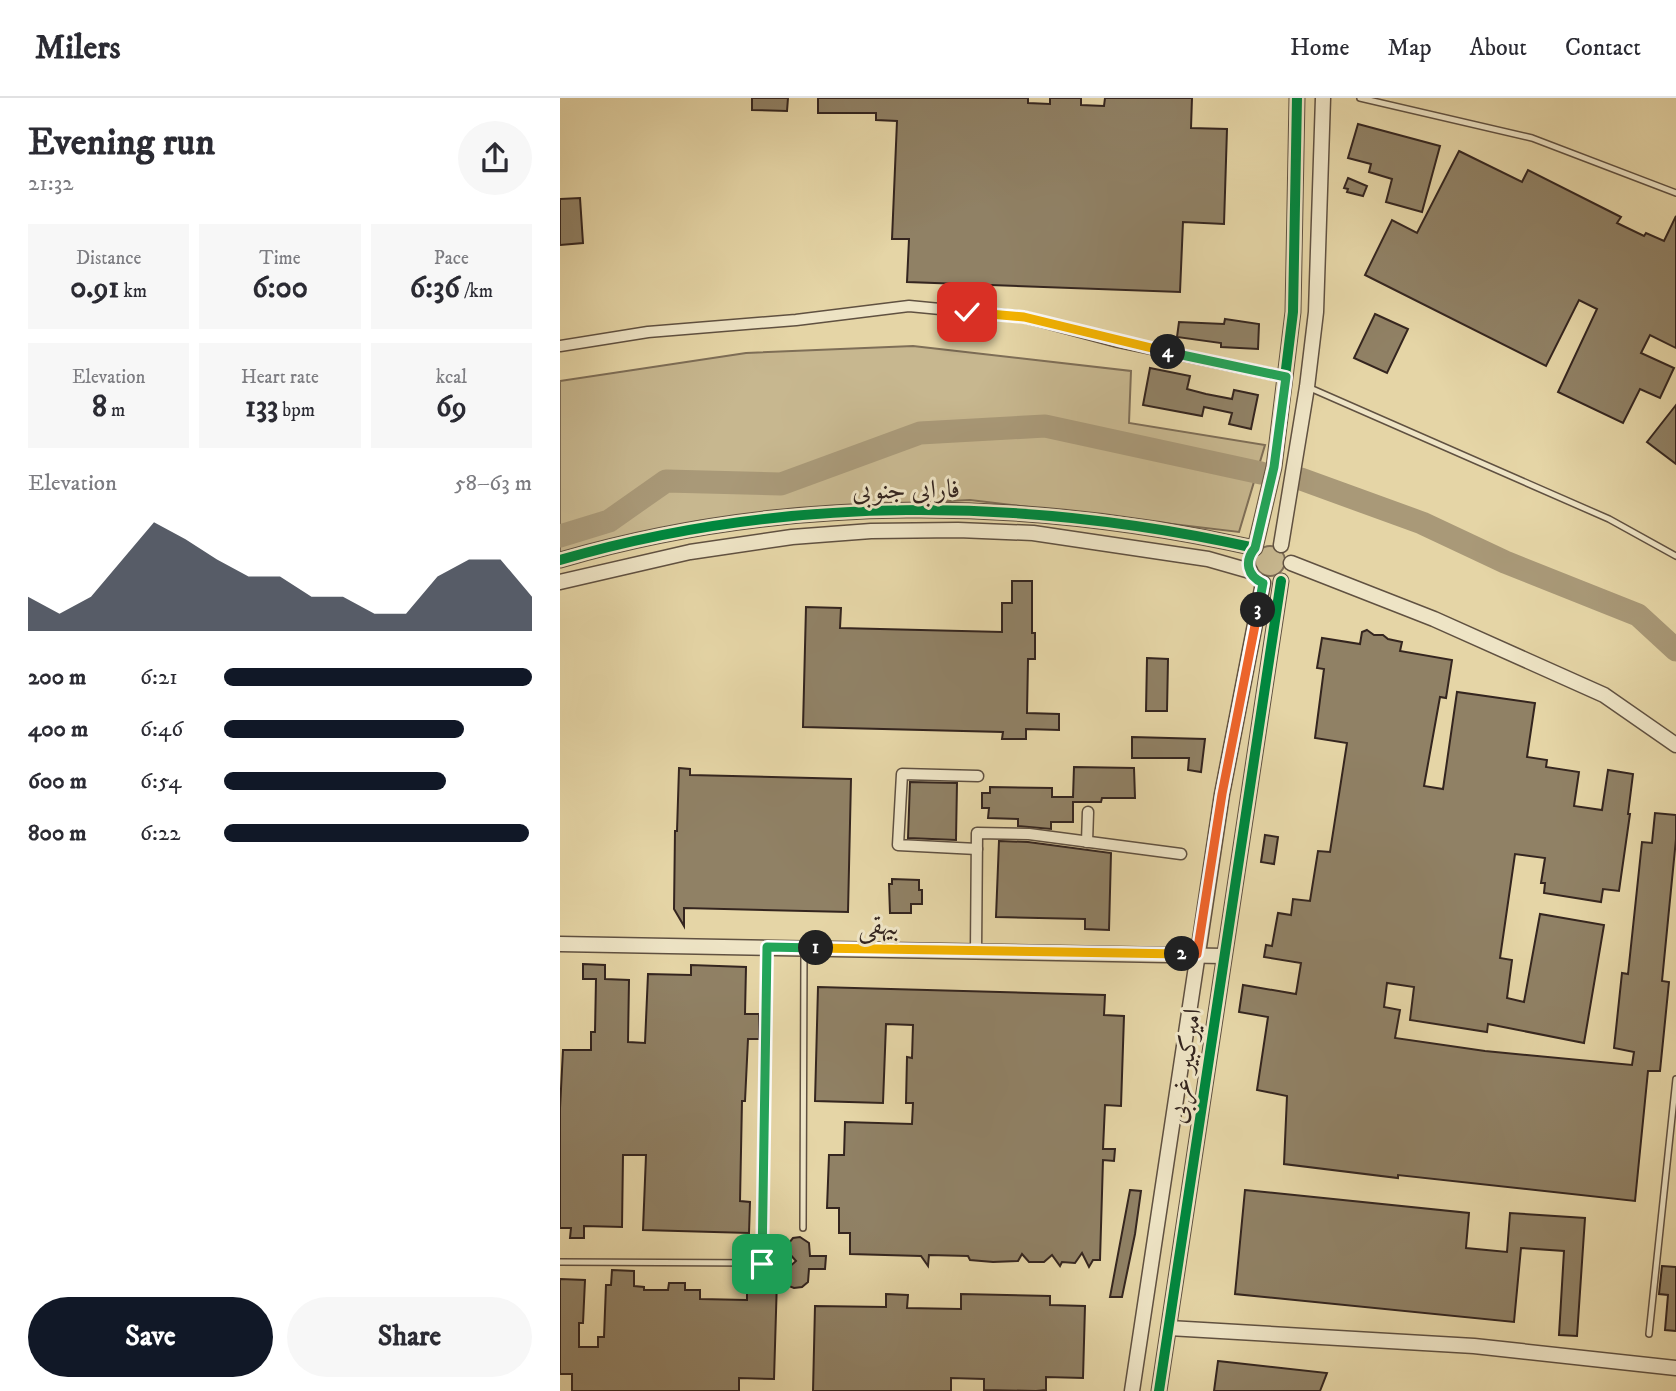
<!DOCTYPE html>
<meta charset="utf-8">
<style>
:root{--surface:#fff;--page:#f7f7f7;--text:#2b2b33;--muted:#7c7c81;--line:#e1e1e2;--accent:#111827}
body{margin:0;font-family:"IM FELL DW Pica",Amiri,serif;background:var(--page);color:var(--text);height:100vh;display:flex;flex-direction:column;font-size:26px;white-space:nowrap}
*{box-sizing:border-box;margin:0}
p{font-size:23px;color:var(--muted)}
.icon{flex:none;width:38px;height:38px;fill:none;stroke:currentColor;stroke-width:2;stroke-linecap:round;stroke-linejoin:round}
.map{position:relative;flex:1;overflow:hidden}
.drawer{display:flex;flex-direction:column;background:var(--surface);width:560px}
.drawer>*{flex:none}
.pin{position:absolute;display:grid;place-items:center;width:60px;height:60px;color:#fff;margin:-30px;border-radius:14px;box-shadow:0 4px 10px #0006}
.km{position:absolute;width:35px;height:35px;margin:-18px;border-radius:50%;background:#222;color:#fff;font-size:19px;line-height:35px;text-align:center}
.round{display:grid;place-items:center;flex:none;width:74px;height:74px;border-radius:37px;background:var(--page)}
.summary{display:flex;align-items:center;justify-content:space-between;height:119px;padding:0 28px}
h1{font-size:38px;font-weight:800;line-height:52px}
.metrics{display:grid;grid-template-columns:repeat(3,1fr);gap:10px;height:119px;padding:7px 28px}
.metrics div{display:grid;align-content:center;border-radius:0px;background:var(--page);text-align:center}
.metrics b{font-size:30px;font-weight:800}
.metrics small{font-size:19px;font-weight:400}
.metrics p{font-size:19px}
.chart{height:196px;padding:14px 28px}
.chart p{display:flex;justify-content:space-between}
.chart svg{width:100%;height:126px;margin-top:7px;fill:var(--accent);opacity:.7}
.cta{display:flex;gap:14px;margin-top:auto;padding:14px 28px}
.cta a{flex:1;height:80px;border-radius:42px;background:var(--accent);color:#fff;font-size:28px;font-weight:800;line-height:80px;text-align:center}
.cta a+a{background:var(--page);color:var(--text)}
ul{padding:0 28px;list-style:none;font-size:23px}
li{display:grid;grid-template-columns:112px 84px 1fr;align-items:center;height:52px}
li i{height:18px;border-radius:9px;background:var(--accent)}
header{display:flex;align-items:center;gap:42px;box-sizing:border-box;height:98px;padding:0 35px;background:var(--surface);border-bottom:2px solid var(--line)}
header strong{font-size:33px}
nav{display:flex;gap:38px;margin-inline-start:auto;font-size:24px}
main{display:flex;flex:1;min-height:0}
.map>svg:first-child{display:block}
</style>
<header>
<strong>Milers</strong>
<nav><a>Home</a><a>Map</a><a>About</a><a>Contact</a></nav>
</header>
<main>
<section class="drawer">
<div class="summary"><div><h1>Evening run</h1><p>21:32</p></div><a class="round"><svg class="icon" aria-label="share" viewBox="0 0 24 24"><path d="M12 15V3M7 8l5-5 5 5M5 13v7h14v-7"/></svg></a></div>
<div class="metrics">
<div><p>Distance</p><b>0.91<small> km</small></b></div>
<div><p>Time</p><b>6:00</b></div>
<div><p>Pace</p><b>6:36<small> /km</small></b></div>
</div>
<div class="metrics">
<div><p>Elevation</p><b>8<small> m</small></b></div>
<div><p>Heart rate</p><b>133<small> bpm</small></b></div>
<div><p>kcal</p><b>69</b></div>
</div>
<div class="chart"><p><span>Elevation</span>58–63 m</p>
<svg viewBox="0 0 160 44" preserveAspectRatio="none"><path d="M0 44V32L10 38L20 32L30 19L40 6L50 12L60 19L70 25L80 25L90 32L100 32L110 38L120 38L130 25L140 19L150 19L160 32V44z"/></svg>
</div>
<ul>
<li><b>200 m</b>6:21<i style="width:100%"></i></li>
<li><b>400 m</b>6:46<i style="width:78%"></i></li>
<li><b>600 m</b>6:54<i style="width:72%"></i></li>
<li><b>800 m</b>6:22<i style="width:99%"></i></li>
</ul>
<div class="cta"><a>Save</a><a>Share</a></div>
</section>
<div class="map">
<svg width="1116" height="1293" viewBox="0 0 1116 1293">
<rect width="100%" height="100%" fill="#e5d5a6"/>
<filter id="stains"><feTurbulence type="fractalNoise" baseFrequency=".00286" numOctaves="4"/><feColorMatrix values="0 0 0 0 .2 0 0 0 0 .09 0 0 0 0 .02 0 0 0 .5 -.17"/></filter>
<radialGradient id="worn" r=".72"><stop offset=".6" stop-color="#630" stop-opacity="0"/><stop offset="1" stop-color="#630" stop-opacity=".3"/></radialGradient>
<g fill="#c7b78f" stroke="#7e6e57" stroke-width="2">
<polygon points="353,248 571,273 569,325 705,347 679,434 410,402 272,409 138,423 0,456 0,283 186,255"/>
<circle cx="710" cy="463" r="15"/>
</g>
<g fill="none" stroke-linecap="round" stroke-linejoin="round">
<g stroke="#a99978" stroke-width="23">
<polyline points="741,381 862,425 945,464 1078,517 1116,552"/>
<polyline points="0,438 49,423 106,383 221,386 360,335 485,328 701,375"/>
</g>
</g>
<g fill="#908165" stroke="#34251f" stroke-width="2">
<polygon points="192,0 228,0 227,13 192,12"/>
<polygon points="258,0 468,0 468,5 490,6 490,0 521,0 521,7 544,8 545,0 632,0 631,30 667,31 664,126 623,124 620,194 347,184 349,141 332,141 337,23 316,22 316,15 258,15"/>
<polygon points="798,26 880,48 862,114 826,104 832,81 809,74 811,66 788,60"/>
<polygon points="899,53 962,84 968,72 1061,119 1057,125 1084,138 1086,135 1104,143 1116,118 1116,250 1090,237 1081,255 1114,270 1100,300 1080,291 1063,325 998,294 1037,211 1019,202 986,268 805,177 832,122 857,135"/>
<polygon points="788,80 807,88 803,98 787,94 788,91 784,90"/>
<polygon points="20,100 23,145 0,147 0,101"/>
<polygon points="815,216 848,231 827,275 794,260"/>
<polygon points="665,221 699,226 698,251 661,249 661,245 617,239 619,224 664,226"/>
<polygon points="590,270 630,278 627,291 646,296 672,301 674,292 698,297 691,331 669,326 672,315 644,309 642,318 583,307"/>
<polygon points="1116,307 1116,366 1087,344"/>
<polygon points="452,483 472,483 472,535 475,535 475,561 468,561 467,615 499,616 499,632 466,631 466,641 442,641 443,634 243,629 246,509 281,510 280,530 442,534 442,505 452,505"/>
<polygon points="807,532 814,537 823,537 828,541 842,544 840,553 892,562 886,600 880,599 864,688 883,691 897,594 975,605 967,659 987,662 986,669 1019,674 1014,708 1042,712 1048,672 1073,676 1068,716 1070,716 1059,793 1043,791 1041,804 984,795 985,785 981,785 985,760 955,756 940,860 952,862 947,900 964,904 980,816 1044,827 1024,945 928,926 927,934 850,922 854,889 827,885 824,909 840,912 835,940 925,953 1072,967 1074,954 1054,950 1062,875 1068,876 1082,744 1092,745 1095,715 1116,717 1116,741 1102,883 1109,884 1100,973 1088,973 1075,1103 838,1077 838,1080 724,1066 727,998 697,992 708,919 679,914 683,887 736,896 741,865 704,859 706,847 712,848 718,815 731,817 733,801 750,803 758,753 770,754 787,645 755,640 764,571 757,570 762,540 800,546 802,534"/>
<polygon points="587,560 608,561 607,613 586,613"/>
<polygon points="572,639 645,641 641,674 628,672 629,660 572,660"/>
<polygon points="514,669 574,670 575,700 542,700 541,704 513,704 513,724 491,724 491,731 458,728 458,721 428,720 429,710 422,710 422,695 430,695 430,689 492,690 492,699 513,699"/>
<polygon points="119,670 130,671 130,677 291,681 288,814 124,810 124,828 114,811 115,733 117,733"/>
<polygon points="350,684 397,685 396,742 348,740"/>
<polygon points="705,737 718,739 714,766 701,764"/>
<polygon points="439,743 468,744 551,755 549,832 525,831 525,821 436,819"/>
<polygon points="332,781 359,782 359,792 362,792 362,806 351,806 351,815 330,815 329,786 332,786"/>
<polygon points="23,866 45,867 45,881 69,882 68,944 85,945 88,876 131,877 131,867 186,869 185,916 199,916 199,941 188,941 185,1003 182,1003 180,1103 190,1104 189,1135 83,1132 86,1057 63,1057 62,1129 24,1128 24,1140 10,1140 11,1130 0,1130 0,1010 3,952 31,952 31,934 35,934 36,881 23,881"/>
<polygon points="258,889 545,897 544,917 564,918 561,1008 545,1007 543,1051 555,1051 554,1063 543,1062 540,1162 533,1162 529,1169 522,1155 515,1165 502,1164 500,1168 492,1157 484,1164 469,1164 462,1156 458,1163 433,1164 410,1162 408,1158 369,1157 368,1168 361,1158 290,1156 290,1135 279,1135 279,1110 267,1110 269,1057 284,1057 285,1024 352,1026 353,1005 346,1005 347,959 352,960 353,927 326,926 323,1005 255,1003"/>
<polygon points="570,1092 581,1093 575,1136 562,1199 550,1199"/>
<polygon points="685,1092 909,1115 906,1150 947,1154 950,1115 1025,1120 1017,1238 999,1237 1004,1153 961,1150 954,1224 675,1196"/>
<polygon points="240,1139 249,1145 250,1158 266,1158 265,1171 249,1171 248,1184 242,1189 234,1190 221,1185 227,1171 236,1163 228,1154 228,1146 233,1140"/>
<polygon points="1102,1168 1116,1169 1116,1233 1105,1232 1108,1197 1099,1196"/>
<polygon points="52,1172 74,1173 74,1188 84,1189 84,1192 108,1192 109,1185 125,1185 125,1192 140,1192 140,1201 187,1202 187,1180 217,1181 214,1281 179,1280 179,1293 12,1293 12,1276 0,1276 0,1181 25,1182 23,1225 19,1225 19,1249 38,1249 38,1239 44,1239 46,1187 51,1187"/>
<polygon points="326,1196 348,1197 347,1210 401,1211 401,1196 490,1198 490,1207 525,1208 523,1280 486,1279 486,1292 476,1293 424,1292 424,1281 391,1280 391,1293 253,1293 255,1208 326,1209"/>
<polygon points="658,1263 767,1275 760,1293 654,1293"/>
</g>
<g fill="none" stroke-linecap="round" stroke-linejoin="round">
<g stroke="#605141" stroke-width="8">
<g id="service">
<polyline points="800,0 972,40 1116,95"/>
<polyline points="750,290 1049,421 1116,458"/>
<polyline points="243,1130 244,853"/>
<polyline points="0,1164 202,1165 207,852"/>
<polyline points="1089,1236 1116,981"/>
</g>
</g>
<g stroke="#605141" stroke-width="13">
<g id="minor">
<polyline points="0,248 88,234 236,222 349,208 464,219 558,244 726,279"/>
<polyline points="527,744 528,714"/>
<polyline points="417,751 338,747 342,676 418,678"/>
<polyline points="416,853 417,735 469,736 621,756"/>
</g>
</g>
<g stroke="#605141" stroke-width="17">
<g id="tertiary">
<polyline points="721,447 747,289 756,214 763,0"/>
<path d="M 0,462 C 226,396 467,399 695,450 L 714,369 L 733,214 L 737,0"/>
<polyline points="731,465 874,521 1044,597 1116,647"/>
<polyline points="0,484 130,454 232,439 311,433 398,432 473,435 648,461 690,473"/>
<polyline points="0,846 663,858"/>
<polyline points="609,1230 914,1248 1116,1270"/>
<polyline points="572,1293 662,696 703,485"/>
<polyline points="599,1293 721,483"/>
</g>
</g>
<use href="#service" stroke="#eee4c5" stroke-width="5"/>
<use href="#minor" stroke="#eee4c5" stroke-width="10"/>
<use href="#tertiary" stroke="#eee4c5" stroke-width="14"/>
<g stroke="#eee4c5" stroke-width="15">
<g id="cycleway">
<path d="M 0,462 C 226,396 467,399 695,450 L 714,369 L 733,214 L 737,0"/>
<polyline points="599,1293 721,483"/>
</g>
</g>
<use href="#cycleway" stroke="#00873e" stroke-width="10"/>
</g>
<g fill="none" stroke-linecap="round" stroke-linejoin="round">
<g stroke="#fff" stroke-width="14">
<polyline id="split-1" points="202,1166 207,849 256,850"/>
</g>
<g stroke="#fff" stroke-width="14">
<polyline id="split-2" points="256,850 622,856"/>
</g>
<g stroke="#fff" stroke-width="14">
<polyline id="split-3" points="622,856 637,856 662,696 698,512"/>
</g>
<g stroke="#fff" stroke-width="14">
<path id="split-4" d="M 608,254 L 726,279 L 714,369 L 695,450 C 684,463 687,478 703,485 L 698,512"/>
</g>
<g stroke="#fff" stroke-width="14">
<polyline id="split-5" points="407,214 464,219 608,254"/>
</g>
<use href="#split-1" stroke="#22a559" stroke-width="9"/>
<use href="#split-2" stroke="#f5b400" stroke-width="9"/>
<use href="#split-3" stroke="#f0652b" stroke-width="9"/>
<use href="#split-4" stroke="#22a559" stroke-width="9"/>
<use href="#split-5" stroke="#f5b400" stroke-width="9"/>
</g>
<g text-anchor="middle" stroke-width="6" stroke-linejoin="round" paint-order="stroke">
<g font-size="26" fill="#34251f" stroke="#eee4c5">
<text transform="translate(346 391) rotate(-1)" y="9">فارابی جنوبی</text>
<text transform="translate(319 827) rotate(1)" y="9">بیهقی</text>
<text transform="translate(624 968) rotate(-82)" y="9">امیرکبیر غربی</text>
</g>
</g>
<rect width="100%" height="100%" filter="url(#stains)"/>
<rect width="100%" height="100%" fill="url(#worn)"/>
</svg>
<div class="pin" style="left:202px;top:1166px;background:#1e9e55"><svg class="icon" aria-label="arrive" viewBox="0 0 24 24"><path d="M6 21V4h12l-3 4 3 4H6"/></svg></div>
<div class="pin" style="left:407px;top:214px;background:#d93025"><svg class="icon" aria-label="check" viewBox="0 0 24 24"><path d="M5 12l5 5 9-10"/></svg></div>
<b class="km" style="left:256px;top:850px">1</b>
<b class="km" style="left:622px;top:856px">2</b>
<b class="km" style="left:698px;top:512px">3</b>
<b class="km" style="left:608px;top:254px">4</b>
</div>
</main>
